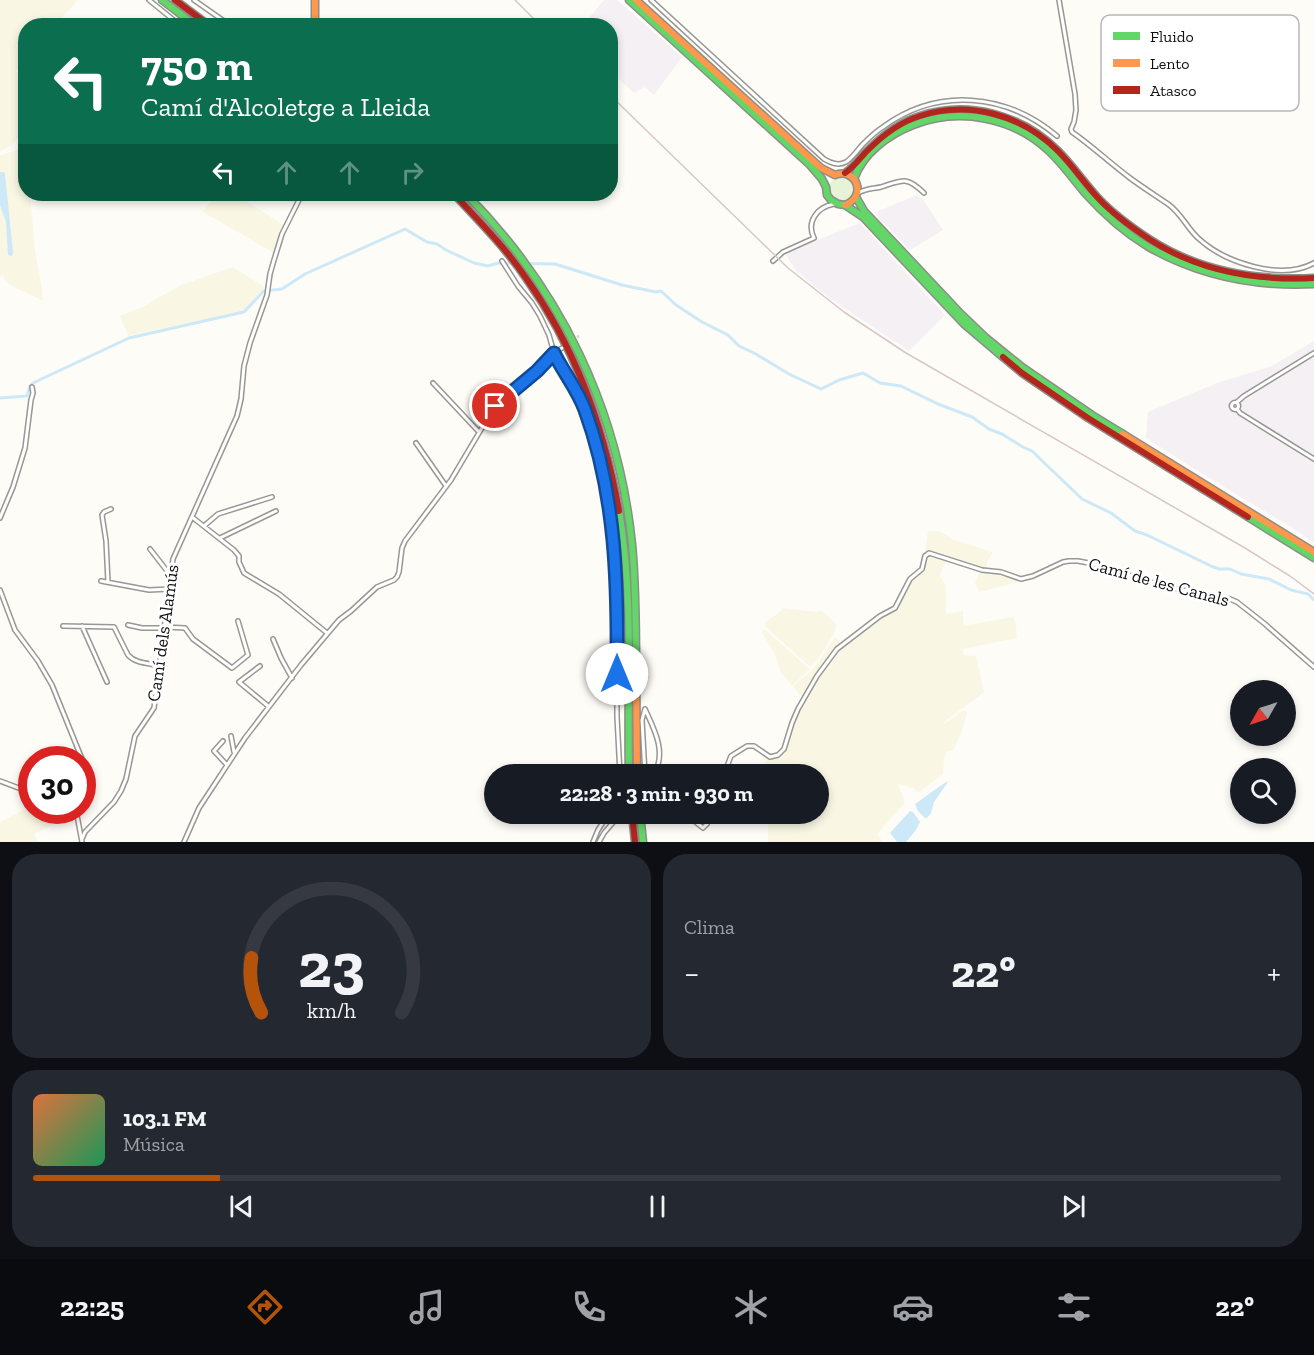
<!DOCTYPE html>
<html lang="es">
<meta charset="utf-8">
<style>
body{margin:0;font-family:"Zilla Slab",serif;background:#242831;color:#f1f3f6;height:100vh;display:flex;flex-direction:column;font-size:22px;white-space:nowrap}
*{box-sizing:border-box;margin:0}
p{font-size:20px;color:#9ea1a6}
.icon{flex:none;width:33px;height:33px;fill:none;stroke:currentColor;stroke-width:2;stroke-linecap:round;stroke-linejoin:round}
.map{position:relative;height:842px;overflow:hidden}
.side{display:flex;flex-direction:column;gap:12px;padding:12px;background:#0d0f14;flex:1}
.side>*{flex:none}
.guide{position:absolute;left:18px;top:18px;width:600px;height:183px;border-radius:24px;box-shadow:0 3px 9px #0003;background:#0b6e4f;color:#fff;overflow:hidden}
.needle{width:39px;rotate:231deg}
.tools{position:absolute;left:1230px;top:680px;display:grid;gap:12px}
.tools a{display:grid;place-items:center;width:66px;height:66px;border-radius:50%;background:#171b24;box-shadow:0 3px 9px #0003;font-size:30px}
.speed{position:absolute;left:18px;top:746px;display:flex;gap:12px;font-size:30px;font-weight:700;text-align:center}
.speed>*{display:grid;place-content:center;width:78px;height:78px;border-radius:50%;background:#171b24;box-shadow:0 3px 9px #0003;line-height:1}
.speed .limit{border:9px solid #d22;background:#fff;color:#111}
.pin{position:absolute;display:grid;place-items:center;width:51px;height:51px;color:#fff;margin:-26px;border:3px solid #fff;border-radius:50%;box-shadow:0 2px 6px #0007}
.me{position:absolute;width:66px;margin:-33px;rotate:0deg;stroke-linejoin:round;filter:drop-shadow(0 0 4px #0008)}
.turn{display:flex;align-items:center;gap:21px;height:126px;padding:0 24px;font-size:27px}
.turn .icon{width:78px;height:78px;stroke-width:2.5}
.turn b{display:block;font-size:42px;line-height:51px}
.lanes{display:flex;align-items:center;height:57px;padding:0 24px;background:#0003;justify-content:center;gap:30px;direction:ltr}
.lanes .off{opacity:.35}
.big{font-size:45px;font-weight:700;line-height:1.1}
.side .tile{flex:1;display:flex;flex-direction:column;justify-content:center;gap:9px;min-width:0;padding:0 21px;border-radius:24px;background:#242831}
.side .dial{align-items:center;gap:0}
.dial svg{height:156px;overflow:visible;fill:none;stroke:#363941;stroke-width:7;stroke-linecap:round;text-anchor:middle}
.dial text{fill:#f1f3f6;stroke:none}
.song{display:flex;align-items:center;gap:18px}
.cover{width:72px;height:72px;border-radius:9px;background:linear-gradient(135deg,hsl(20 70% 55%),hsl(150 70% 35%))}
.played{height:6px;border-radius:3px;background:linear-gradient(90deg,#b45309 15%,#363941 15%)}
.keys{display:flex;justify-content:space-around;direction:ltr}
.heat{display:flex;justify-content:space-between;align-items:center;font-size:33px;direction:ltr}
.side .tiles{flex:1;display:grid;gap:12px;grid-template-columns:1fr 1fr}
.tile:last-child{grid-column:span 2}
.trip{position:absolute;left:484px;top:764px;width:345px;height:60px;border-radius:30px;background:#171b24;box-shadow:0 3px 9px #0003;font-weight:700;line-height:60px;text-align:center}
.tab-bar{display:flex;height:96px;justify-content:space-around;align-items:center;background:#090b0e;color:#9ea1a6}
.tab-bar .icon{width:42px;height:42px}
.tab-bar .current{color:#b45309}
.tab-bar b{font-size:27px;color:#f1f3f6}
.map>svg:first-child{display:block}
.industrial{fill:#f5f0f3}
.farmland{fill:#f9f7e4}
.green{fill:#e7f3d7}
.water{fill:#cde8f7}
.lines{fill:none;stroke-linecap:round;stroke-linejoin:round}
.canal{stroke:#cde8f7;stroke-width:3}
.street-tunnel{stroke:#dad9d4;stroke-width:3;stroke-dasharray:3 1.5;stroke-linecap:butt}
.street-casing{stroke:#979795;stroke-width:6}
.fast-casing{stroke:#8e8d8b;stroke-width:9}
.slow-casing{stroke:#8e8d8b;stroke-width:9}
.jam-casing{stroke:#8e8d8b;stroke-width:9}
.street{stroke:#fffffe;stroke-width:3}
.fast{stroke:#63d668;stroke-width:6}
.slow{stroke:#ff974d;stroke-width:6}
.jam{stroke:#b3261e;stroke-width:6}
.rail{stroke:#d9c6c7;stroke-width:1.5}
.route-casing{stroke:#114b97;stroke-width:15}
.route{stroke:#1a73e8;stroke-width:10}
.labels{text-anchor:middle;stroke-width:6;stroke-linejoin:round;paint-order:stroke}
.street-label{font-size:18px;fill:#111;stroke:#fff}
.key{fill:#fff;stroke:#b8b8b8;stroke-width:1.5}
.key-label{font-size:16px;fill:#111}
</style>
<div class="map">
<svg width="1314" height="842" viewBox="0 0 1314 842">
<rect width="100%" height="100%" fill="#fdfcf7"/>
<path class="industrial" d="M604,0H617L682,57L654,95L645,87L634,93L611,72L610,26L583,25Z
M917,195L924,201L943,230L910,250L877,216L876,212Z
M860,223L945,315L909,351L828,297L796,271L785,253Z
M1314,341V543L1291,527L1206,476L1146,438L1148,412L1217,383L1272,366Z"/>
<path class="farmland" d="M0,0H78L56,25L26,26L25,60L16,71L25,84V128L12,145L0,152Z
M18,150L25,152L26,194H30L35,250L42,288L43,301L10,285L4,279L2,274L0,277V155Z
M216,194H235L284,225L274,253L203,212Z
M233,267L265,287L244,310L240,312L128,336L120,316L142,307L181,285Z
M928,531H939L954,540L993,552L988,560L986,569L1005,572L1010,574L1018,582L979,592L975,582L981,569L950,558L942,568L940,576L946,586V614L963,611V623L967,625L1013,617L1016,625L1017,638L963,649L964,655L976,656L984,692L943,723L944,724L964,710L967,712L962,732L953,750L946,752L944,759L943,774L918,793L913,788L898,784L905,803L877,834L883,842H768V813H819V774H765V763L767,755L775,756L784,749L788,733L803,699L793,686L814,668L835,637L841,643L882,613L893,609L909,579L919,571L923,566Z
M783,608L816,612L822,611L835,623L836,627L834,633L818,659L812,666L808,665L765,626V622L779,613Z
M763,630H765L810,669L792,686L780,671L775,654L762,633Z
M31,806L32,810H74L76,814L34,834L38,842H0V822Z"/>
<path class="green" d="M829 189a13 13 0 1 1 26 0a13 13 0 1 1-26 0Z"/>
<path class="water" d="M0,172H4L5,174L13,252L12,256L8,255L6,222L0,205Z
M946,782H948L934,802L931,813L927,818H925L918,811L915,804Z
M910,811L913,812L920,822L916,830L906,842H897L890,833Z"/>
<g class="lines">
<path class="canal" d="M0,398L27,396L30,386L33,383L129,338L244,312L259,296L264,291L282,289L305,274L405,229L427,242L437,244L446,250L474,263L488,266L498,263L555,264L622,285L656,292L661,291L676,305L702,322L728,335L739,346L754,353L789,374L821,389L839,380L863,373L880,383L901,386L938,404L972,417L989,429L1002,434L1023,447L1032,451L1082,499L1111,513L1135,531L1147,535L1211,566L1219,569H1230L1241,574L1269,579L1291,590L1308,594L1314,600"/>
<path class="street-tunnel" d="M566,345L579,336"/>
<g class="street-casing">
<path id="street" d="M149,0L181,26
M194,0L231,26
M651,0L824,159C831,163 838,166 846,162C852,158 857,151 862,145C868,139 875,132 883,127C938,87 1006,93 1057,136
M1059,0L1075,94L1076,110L1074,122L1071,129L1072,132C1092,146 1110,163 1130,178C1142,187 1155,195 1168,204C1181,213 1187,228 1198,238C1225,263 1281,281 1314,263
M858,193C867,188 873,189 881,187C903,180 907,176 924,193
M502,261L518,286L532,303L540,316L549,335L554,353L560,366L582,402L587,417L603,474L610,510L617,584V717L620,774
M773,261L783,252L814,238C806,222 817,207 834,204
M433,383L479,432
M1237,402L1244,396L1314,353
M1231.5 406a3.5 3.5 0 1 1 7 0a3.5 3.5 0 1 1-7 0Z
M1237,409L1240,413L1314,459
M416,443L446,486
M192,517L234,550L239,556V562L244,573L279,594L327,633
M0,518L13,487L25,448L31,400L33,393L32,387
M204,526L218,514L272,497
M220,538L276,511
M150,549L171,576
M101,581L149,590L170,589
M108,582L106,541L102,515L104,512L111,509
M0,590L15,630L38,661L52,685L82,759
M128,625L142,628H165
M63,626L114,627L128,655C136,664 149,663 160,666
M82,626L107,682
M165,627L185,628L193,639L232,668L248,655L238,621
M273,639L281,658L292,678
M260,666L239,682L268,706
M645,709C654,729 667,752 654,774
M231,736L234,752
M223,741L214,751L227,765
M82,759C87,774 94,792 82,804
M645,774L642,720L645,709
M724,774L731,756L747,746H754L770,757L778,755L784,749L792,723L798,709L817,676L837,649L880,616L895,608L910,579L922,569L925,556L929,553L982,570L1001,572L1021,579L1033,576L1063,562L1069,561H1078L1094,564L1160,585L1196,593L1230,599L1237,602L1265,624L1314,667
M0,781L32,793
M76,810L82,842
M684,813L703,828L707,824L712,813
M82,839L85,832L114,802L121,791L126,779L135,736L154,708L173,559L237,416L241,399L244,366L250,343L267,295L270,274L274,260L282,234L302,194
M184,842L199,808L245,738L301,665L339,620L351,611L377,587L394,580L397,577L399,572L402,548L405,541L451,480L495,406L537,371L551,355L562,348
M593,842L598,830L609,813
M599,842L604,833L621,813"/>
</g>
<g class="fast-casing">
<path id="fast" d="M162,0L196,26
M629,0L810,165L822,179L826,187L827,195L831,200L838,204L845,205L863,217L964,324L1003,357
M854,179C863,153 888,135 913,125C959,107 1013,117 1049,151C1063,164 1073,179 1085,193C1103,213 1124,232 1147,246C1199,276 1255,287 1314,284
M466,194C561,290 618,409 632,544C636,586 636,628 636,671
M856,197L864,211L961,314L985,337L1022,367L1092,415L1123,434
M619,511C634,597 627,687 629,774
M1248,517L1314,558
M640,813L643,842"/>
</g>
<g class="slow-casing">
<path id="slow" d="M315,0V26
M636,0L821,168L835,175C856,167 868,196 845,205
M1123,434L1314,552
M636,671L637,774"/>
</g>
<g class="jam-casing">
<path id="jam" d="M175,0L210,26
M845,173C854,167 860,158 867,151C882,136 900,122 920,116C969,100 1022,115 1058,151C1073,166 1085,184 1099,199C1114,215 1131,227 1149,239C1198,271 1256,281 1314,278
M454,194C479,221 505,247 526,278C575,347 604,427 619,511
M1003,357L1022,373L1088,418L1248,517
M632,813L635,842"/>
</g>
<use href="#street" class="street"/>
<use href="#fast" class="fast"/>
<use href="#slow" class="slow"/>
<use href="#jam" class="jam"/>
<path class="rail" d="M515,0L541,26
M610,95L788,268L844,312L906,353L1245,548L1290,576L1314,594"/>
</g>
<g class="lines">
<g class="route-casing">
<path id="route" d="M495,406L537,371L554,353C563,372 578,390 585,410C616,494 618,585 617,674"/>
</g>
<use href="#route" class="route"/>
</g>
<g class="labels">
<g class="street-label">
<text transform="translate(1159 582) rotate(15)" y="6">Camí de les Canals</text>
<text transform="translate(163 633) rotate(-82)" y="6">Camí dels Alamús</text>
</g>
</g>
<rect x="1101" y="15" width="198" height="96" rx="9" class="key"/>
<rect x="1113" y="32" width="27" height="8" fill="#63d668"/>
<rect x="1113" y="59" width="27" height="8" fill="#ff974d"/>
<rect x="1113" y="86" width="27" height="8" fill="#b3261e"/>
<g class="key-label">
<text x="1150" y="42">Fluido</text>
<text x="1150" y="69">Lento</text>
<text x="1150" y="96">Atasco</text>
</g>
</svg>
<div class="tools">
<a><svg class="needle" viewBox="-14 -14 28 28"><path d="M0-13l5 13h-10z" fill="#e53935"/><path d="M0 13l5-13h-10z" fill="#9ea1a6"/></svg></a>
<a><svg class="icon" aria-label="search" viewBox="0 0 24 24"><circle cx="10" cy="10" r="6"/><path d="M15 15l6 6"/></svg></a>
</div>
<div class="speed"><div class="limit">30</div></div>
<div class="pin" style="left:495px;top:406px;background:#d93025"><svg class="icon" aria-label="arrive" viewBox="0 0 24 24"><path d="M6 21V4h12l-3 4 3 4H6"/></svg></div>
<svg class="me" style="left:617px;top:674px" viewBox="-20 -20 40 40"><circle r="19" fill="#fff"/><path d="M0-13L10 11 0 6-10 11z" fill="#1a73e8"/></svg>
<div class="trip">22:28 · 3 min · 930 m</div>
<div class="guide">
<div class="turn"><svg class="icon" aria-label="left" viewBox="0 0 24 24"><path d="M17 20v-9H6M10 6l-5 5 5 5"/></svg><div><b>750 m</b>Camí d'Alcoletge a Lleida</div></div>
<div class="lanes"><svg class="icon" aria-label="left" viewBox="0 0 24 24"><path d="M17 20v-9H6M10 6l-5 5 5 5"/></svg><svg class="icon off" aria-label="ahead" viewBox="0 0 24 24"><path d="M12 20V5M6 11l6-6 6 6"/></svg><svg class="icon off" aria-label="ahead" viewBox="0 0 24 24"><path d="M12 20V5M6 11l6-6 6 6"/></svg><svg class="icon off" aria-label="right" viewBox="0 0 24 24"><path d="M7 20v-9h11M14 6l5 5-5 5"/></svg></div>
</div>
</div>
<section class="side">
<div class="tiles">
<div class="tile dial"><svg viewBox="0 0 100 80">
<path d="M14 69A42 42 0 1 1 86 69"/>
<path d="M14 69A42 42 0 0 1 9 41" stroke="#b45309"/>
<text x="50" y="56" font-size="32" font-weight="700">23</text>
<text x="50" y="72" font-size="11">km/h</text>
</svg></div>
<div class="tile"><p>Clima</p>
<div class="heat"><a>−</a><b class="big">22°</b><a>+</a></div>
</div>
<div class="tile">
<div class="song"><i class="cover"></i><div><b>103.1 FM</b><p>Música</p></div></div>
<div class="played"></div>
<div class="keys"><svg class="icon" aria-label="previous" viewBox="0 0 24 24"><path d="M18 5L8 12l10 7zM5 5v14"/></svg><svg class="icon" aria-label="pause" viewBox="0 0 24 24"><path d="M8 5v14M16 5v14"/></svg><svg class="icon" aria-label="next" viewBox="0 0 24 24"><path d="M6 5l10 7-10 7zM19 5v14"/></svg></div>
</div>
</div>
</section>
<nav class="tab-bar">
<b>22:25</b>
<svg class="icon current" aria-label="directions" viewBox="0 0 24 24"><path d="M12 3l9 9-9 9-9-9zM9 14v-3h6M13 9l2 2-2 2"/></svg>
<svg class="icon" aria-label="music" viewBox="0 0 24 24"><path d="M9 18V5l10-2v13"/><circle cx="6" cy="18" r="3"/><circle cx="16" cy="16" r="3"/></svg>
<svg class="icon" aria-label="phone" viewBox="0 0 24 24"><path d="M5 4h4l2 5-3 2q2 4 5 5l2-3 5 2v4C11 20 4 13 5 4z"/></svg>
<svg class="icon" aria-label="climate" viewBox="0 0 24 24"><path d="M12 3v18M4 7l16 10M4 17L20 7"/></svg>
<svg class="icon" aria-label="car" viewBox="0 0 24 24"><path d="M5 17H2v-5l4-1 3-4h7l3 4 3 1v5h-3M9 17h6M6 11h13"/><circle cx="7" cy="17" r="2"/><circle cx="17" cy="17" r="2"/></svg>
<svg class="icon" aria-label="filters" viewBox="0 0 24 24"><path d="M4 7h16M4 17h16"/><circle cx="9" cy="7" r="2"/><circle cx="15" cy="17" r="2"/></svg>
<b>22°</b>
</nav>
